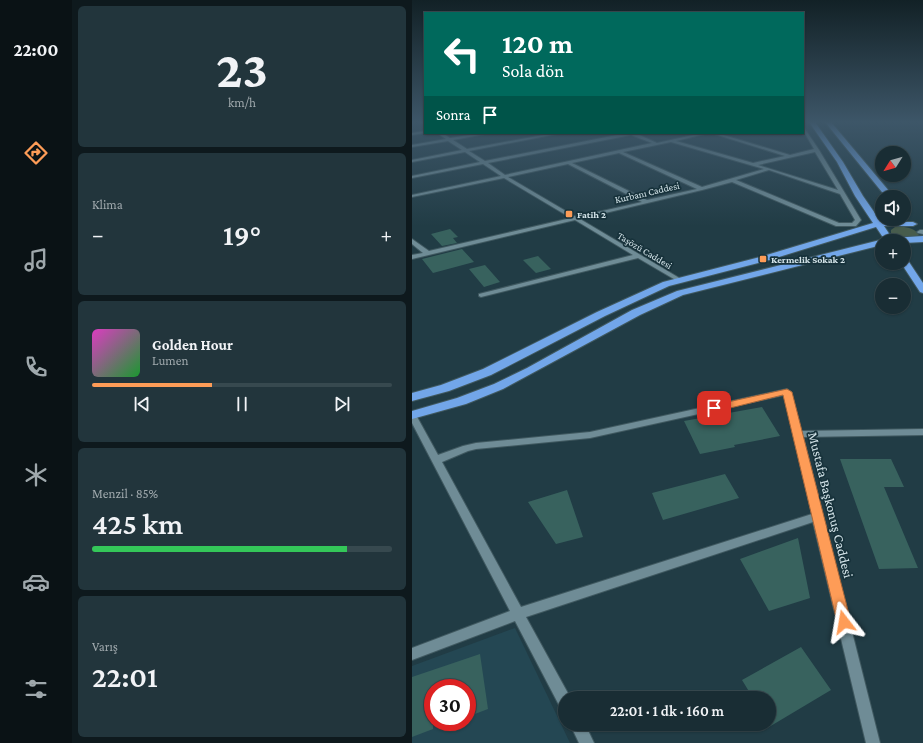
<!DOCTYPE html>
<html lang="tr">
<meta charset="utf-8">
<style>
body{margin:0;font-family:"Crimson Pro",serif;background:#22353c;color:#f1f3f6;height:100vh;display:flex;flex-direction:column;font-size:15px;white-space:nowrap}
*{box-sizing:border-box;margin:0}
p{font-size:13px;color:#9fa8ac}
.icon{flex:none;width:22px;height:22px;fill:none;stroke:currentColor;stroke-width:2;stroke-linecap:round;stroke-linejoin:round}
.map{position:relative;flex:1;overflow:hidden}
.side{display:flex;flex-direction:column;gap:6px;padding:6px;background:#0e191d;width:340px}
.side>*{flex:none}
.guide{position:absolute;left:12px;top:12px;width:380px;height:122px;border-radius:0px;box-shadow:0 1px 3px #0004,0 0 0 1px #37494f;background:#00695c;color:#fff;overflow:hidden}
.needle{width:26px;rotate:233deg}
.tools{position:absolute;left:463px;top:146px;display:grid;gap:8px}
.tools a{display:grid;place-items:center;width:36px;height:36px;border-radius:50%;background:#192d34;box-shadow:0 1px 3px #0004,0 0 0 1px #37494f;font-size:20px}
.speed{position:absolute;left:12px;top:679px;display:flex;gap:8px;font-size:20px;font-weight:700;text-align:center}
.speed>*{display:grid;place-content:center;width:52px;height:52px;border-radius:50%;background:#192d34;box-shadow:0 1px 3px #0004,0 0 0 1px #37494f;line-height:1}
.speed .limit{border:6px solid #d22;background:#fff;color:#111}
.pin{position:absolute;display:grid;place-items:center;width:34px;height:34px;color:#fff;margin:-17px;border-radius:8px;box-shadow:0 2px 6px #0006}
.me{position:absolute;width:44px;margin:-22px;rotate:346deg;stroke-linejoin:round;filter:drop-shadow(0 0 3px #0008)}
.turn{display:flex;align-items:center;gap:14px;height:84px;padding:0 12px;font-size:18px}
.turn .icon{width:52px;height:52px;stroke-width:2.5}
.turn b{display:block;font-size:28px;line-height:34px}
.then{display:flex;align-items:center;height:38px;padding:0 12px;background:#0003;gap:8px;font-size:15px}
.big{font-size:30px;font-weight:600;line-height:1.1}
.side .widget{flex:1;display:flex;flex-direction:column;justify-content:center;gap:6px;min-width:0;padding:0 14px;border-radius:6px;background:#22353c}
.side .dial{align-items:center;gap:0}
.dial b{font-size:52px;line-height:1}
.song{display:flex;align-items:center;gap:12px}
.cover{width:48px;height:48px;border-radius:6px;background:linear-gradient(135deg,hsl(310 70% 55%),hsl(130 70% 35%))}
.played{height:4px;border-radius:2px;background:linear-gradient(90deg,#fe9c57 40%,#37494f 40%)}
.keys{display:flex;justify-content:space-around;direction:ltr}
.heat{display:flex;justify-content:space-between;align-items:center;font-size:22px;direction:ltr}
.charge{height:6px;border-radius:3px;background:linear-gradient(90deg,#34c759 85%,#37494f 0)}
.trip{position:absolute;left:146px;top:691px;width:218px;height:40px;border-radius:20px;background:#192d34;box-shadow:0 1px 3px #0004,0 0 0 1px #37494f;font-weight:600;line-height:40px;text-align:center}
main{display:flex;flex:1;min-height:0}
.tabs{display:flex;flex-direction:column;width:72px;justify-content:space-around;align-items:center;background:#0a1215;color:#9fa8ac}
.tabs .icon{width:28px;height:28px}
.tabs .active{color:#fe9c57}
.tabs b{font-size:18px;color:#f1f3f6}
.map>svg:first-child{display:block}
.built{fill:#244753;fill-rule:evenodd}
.green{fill:#475c4d}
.building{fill:#38625e}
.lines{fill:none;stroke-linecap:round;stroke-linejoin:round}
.street-casing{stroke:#405960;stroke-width:2}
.highway-casing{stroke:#405960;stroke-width:2}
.street{fill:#6f8c96;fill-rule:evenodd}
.highway{fill:#72a6e9;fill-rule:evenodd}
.route{fill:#fe9c57;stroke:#a56539}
.poi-dot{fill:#fe9c57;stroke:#17323b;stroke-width:1.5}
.labels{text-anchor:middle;stroke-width:3.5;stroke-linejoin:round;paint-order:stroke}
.far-street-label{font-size:10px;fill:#d4e4e9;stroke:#17323b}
.far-poi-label{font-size:10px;font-weight:bold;fill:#d4e4e9;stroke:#17323b;text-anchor:start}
.near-street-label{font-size:14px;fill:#d4e4e9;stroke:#17323b}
</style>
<main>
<nav class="tabs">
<b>22:00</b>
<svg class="icon active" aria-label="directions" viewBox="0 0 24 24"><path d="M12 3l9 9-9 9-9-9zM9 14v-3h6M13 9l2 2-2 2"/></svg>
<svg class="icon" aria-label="music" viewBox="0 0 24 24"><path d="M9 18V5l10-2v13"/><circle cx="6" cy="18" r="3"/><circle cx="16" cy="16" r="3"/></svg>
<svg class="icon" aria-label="phone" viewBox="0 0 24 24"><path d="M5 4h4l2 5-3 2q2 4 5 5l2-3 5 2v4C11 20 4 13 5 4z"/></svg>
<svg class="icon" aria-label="climate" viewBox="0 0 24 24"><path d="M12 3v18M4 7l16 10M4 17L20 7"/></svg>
<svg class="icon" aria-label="car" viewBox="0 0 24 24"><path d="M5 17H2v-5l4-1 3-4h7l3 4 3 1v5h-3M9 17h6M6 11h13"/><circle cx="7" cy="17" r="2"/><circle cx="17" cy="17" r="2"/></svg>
<svg class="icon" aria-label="filters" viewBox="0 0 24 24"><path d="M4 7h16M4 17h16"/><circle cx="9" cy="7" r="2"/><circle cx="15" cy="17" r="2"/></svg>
</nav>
<section class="side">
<div class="widget dial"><b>23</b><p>km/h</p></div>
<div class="widget"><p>Klima</p>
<div class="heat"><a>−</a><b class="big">19°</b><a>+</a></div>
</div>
<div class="widget">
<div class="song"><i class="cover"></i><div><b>Golden Hour</b><p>Lumen</p></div></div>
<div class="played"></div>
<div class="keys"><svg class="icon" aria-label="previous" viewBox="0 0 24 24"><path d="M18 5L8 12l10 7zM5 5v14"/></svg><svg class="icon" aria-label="pause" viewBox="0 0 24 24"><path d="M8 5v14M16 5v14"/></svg><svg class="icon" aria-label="next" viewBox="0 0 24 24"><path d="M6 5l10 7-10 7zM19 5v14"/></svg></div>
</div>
<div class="widget"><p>Menzil · 85%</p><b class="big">425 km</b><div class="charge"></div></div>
<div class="widget"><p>Varış</p><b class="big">22:01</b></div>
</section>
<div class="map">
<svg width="511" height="743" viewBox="0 0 511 743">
<rect width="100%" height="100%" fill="#213c45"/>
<path class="built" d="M103,628L158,743H0V666ZM21,688H55V722H21Z"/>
<path class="green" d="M483,227C491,226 502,227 507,235L504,237H489L479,233V230Z"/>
<path class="building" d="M38,229L46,237L41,238L45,243L30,246L19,234Z
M50,249L62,262L21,273L10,259Z
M126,256L139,269L124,273L111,260Z
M73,265L88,282L72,287L57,269Z
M350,407L368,436L322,445L323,447L288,454L272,421Z
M428,459H479L492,487H472L506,568L467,569Z
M313,474L327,498L251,520L240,493Z
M155,490L171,537L144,544L116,502Z
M386,538L398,598L357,611L328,559Z
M389,647L419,690L357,727V698H341L330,680Z
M68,654L76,709L55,717V688H21V729L0,737V677Z"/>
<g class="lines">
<g class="street-casing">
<path id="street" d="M0,122H3L0,123Z
M8,122H12L13,125Z
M391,126L407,150L449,220L444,226H424L320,182L290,190L168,219L269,279L270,280L267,282L226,258L69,297L67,296V294L221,255L163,220L0,259V255L11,253L0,244V239L17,251L159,218L92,178L0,197V195L89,176L71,164L0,178V176L68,162L53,152L0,162V160L50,150L36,141L0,147V145L34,139L25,133H30L38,138L70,133H79L41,140L55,149L142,133H150L57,151L73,161L215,133H223L245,143L290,133H297L264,141L341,163L373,156L299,133H305L378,155L402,149L391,130ZM219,135L240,143L93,175L76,163ZM259,142L352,169L290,187L211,152ZM403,152L426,190L346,165ZM207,153L285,189L235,200L160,163ZM156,164L230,202L164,217L96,177ZM357,170L428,194L443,220L440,223H427L324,180Z
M13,131V133L0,135V133Z
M508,230H511V234L506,233L505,232Z
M375,389L379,392L389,431L511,429V435L391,437L468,743H454L401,522L114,617L158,697L153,698V709L148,707L103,621L0,660V648L98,611L0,423V412L3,413L4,415L26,455L51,446L64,443L178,432ZM372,395L400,514L109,607L30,462L56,451L64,449L178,438Z
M158,724H173L182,743H167Z"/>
</g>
<g class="highway-casing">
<path id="highway" d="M397,122H403L431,162L451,196L469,222H501L505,224L501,226H472L480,238L511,236V242L492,243V241H470V245L271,295L228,315L91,389L54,404L0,419V411L45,398L82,384L115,368L220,310L265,291L472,239L464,227L354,261L257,286L193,316L79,375L37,391L0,401V393L29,385L71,369L185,312L251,282L348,257L461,223L443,196L425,162Z
M413,122H419L482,197H474Z
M492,258L495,259L511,283V293L508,292L489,263H492Z"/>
</g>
<use href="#street" class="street"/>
<use href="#highway" class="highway"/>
</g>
<linearGradient id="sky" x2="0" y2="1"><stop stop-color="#122126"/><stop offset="0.54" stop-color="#3d5668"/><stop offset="1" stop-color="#3d5668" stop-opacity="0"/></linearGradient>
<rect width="511" height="226" fill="url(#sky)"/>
<path class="route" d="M375,389L380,392L439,622L437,627L432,629L427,627L425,622L371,395L302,412L297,408L302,405Z"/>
<g class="poi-dot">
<rect x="153" y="210" width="8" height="8" rx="2"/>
<rect x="347" y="255" width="8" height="8" rx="2"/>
</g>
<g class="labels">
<g class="far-street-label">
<text transform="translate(235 192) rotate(-13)" y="4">Kurbanı Caddesi</text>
<text transform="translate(233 250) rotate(31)" y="4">Taşözü Caddesi</text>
</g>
<g class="far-poi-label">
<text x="165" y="218">Fatih 2</text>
<text x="359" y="263">Kermelik Sokak 2</text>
</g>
<g class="near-street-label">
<text transform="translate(419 505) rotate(76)" y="5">Mustafa Başkonuş Caddesi</text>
</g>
</g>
</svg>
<div class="tools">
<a><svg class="needle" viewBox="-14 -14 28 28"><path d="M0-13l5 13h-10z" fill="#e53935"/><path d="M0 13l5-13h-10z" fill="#9fa8ac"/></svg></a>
<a><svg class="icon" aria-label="sound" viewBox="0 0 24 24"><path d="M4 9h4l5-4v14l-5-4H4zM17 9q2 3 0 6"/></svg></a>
<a>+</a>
<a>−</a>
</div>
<div class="speed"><div class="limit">30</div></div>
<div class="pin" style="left:302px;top:408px;background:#d93025"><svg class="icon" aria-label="arrive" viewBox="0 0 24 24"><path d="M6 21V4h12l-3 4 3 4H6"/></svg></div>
<svg class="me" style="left:432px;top:622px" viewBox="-20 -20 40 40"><path d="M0-17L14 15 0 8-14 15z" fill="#fe9c57" stroke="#fff" stroke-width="4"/></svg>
<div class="trip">22:01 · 1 dk · 160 m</div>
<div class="guide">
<div class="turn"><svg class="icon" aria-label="left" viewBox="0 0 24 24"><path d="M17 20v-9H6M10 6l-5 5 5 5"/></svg><div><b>120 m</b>Sola dön</div></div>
<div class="then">Sonra<svg class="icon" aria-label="arrive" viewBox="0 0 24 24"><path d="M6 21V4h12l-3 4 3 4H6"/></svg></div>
</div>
</div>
</main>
